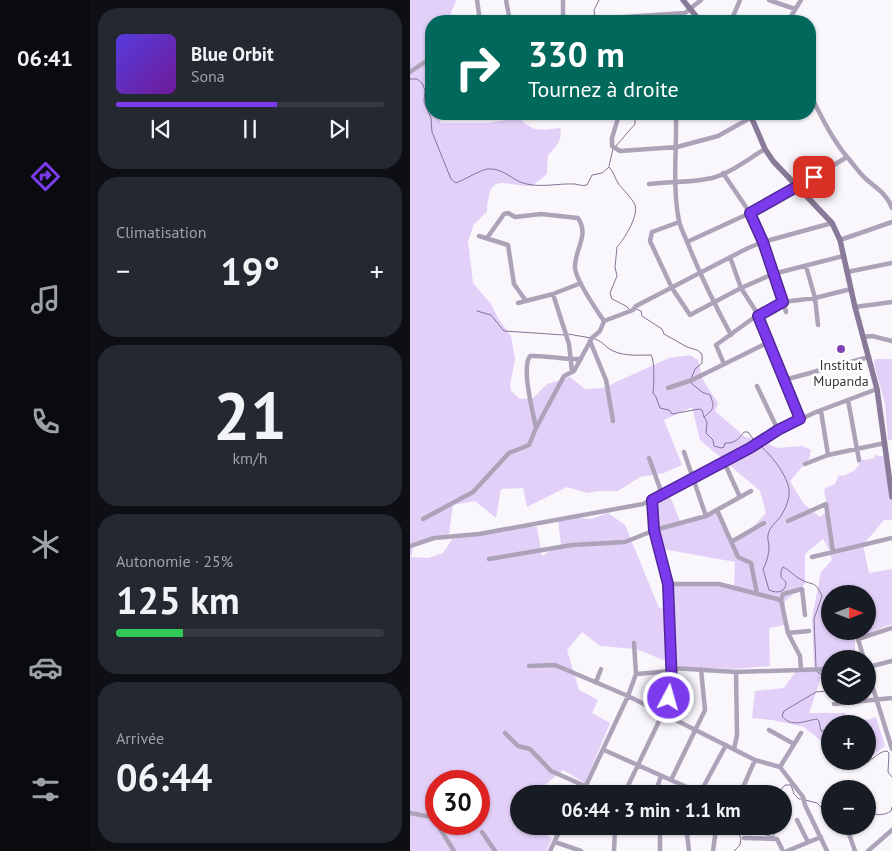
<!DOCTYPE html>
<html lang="fr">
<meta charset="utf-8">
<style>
body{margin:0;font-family:"PT Sans",sans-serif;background:#242831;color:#f1f3f6;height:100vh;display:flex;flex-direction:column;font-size:19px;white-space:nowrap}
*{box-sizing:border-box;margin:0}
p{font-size:16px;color:#9ea1a6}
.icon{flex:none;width:28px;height:28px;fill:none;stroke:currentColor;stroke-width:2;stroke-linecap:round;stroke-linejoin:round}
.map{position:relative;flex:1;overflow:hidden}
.sheet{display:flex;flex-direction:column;gap:8px;padding:8px;background:#0d0f14;width:320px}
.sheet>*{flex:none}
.top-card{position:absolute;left:15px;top:15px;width:391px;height:105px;border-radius:20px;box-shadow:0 1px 4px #0004;background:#00695c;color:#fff;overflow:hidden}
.needle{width:32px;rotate:90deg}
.tools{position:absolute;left:411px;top:585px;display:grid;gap:10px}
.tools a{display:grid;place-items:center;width:55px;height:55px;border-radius:50%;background:#171b24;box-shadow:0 1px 4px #0004;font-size:25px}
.speed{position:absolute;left:15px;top:770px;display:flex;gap:10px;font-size:25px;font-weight:700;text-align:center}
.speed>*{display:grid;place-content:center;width:65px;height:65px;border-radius:50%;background:#171b24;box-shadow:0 1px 4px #0004;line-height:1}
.speed .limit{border:8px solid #d22;background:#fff;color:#111}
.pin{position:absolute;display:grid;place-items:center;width:42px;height:42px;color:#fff;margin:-21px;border-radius:10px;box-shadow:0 2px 8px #0006}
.me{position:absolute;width:55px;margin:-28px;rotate:6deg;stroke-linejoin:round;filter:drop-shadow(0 0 4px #0008)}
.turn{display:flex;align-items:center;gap:18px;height:105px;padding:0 20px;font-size:22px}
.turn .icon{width:65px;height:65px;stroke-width:2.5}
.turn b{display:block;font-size:35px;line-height:42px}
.big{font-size:38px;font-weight:600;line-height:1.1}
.sheet .tile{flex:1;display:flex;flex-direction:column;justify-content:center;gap:8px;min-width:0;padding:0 18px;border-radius:20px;background:#242831}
.sheet .dial{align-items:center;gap:0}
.dial b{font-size:65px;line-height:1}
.song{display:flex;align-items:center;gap:15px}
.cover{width:60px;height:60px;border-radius:8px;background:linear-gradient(135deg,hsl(250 70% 55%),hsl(280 70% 35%))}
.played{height:5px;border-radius:2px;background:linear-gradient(90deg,#7c3aed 60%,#363941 60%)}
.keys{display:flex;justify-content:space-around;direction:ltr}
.heat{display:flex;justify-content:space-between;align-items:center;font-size:28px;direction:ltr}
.charge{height:8px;border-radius:4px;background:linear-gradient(90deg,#34c759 25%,#363941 0)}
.trip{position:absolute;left:100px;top:785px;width:282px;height:50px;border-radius:25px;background:#171b24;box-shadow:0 1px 4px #0004;font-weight:600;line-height:50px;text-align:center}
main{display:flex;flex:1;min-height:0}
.tab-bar{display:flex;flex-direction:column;width:90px;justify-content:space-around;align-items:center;background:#090b0e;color:#9ea1a6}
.tab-bar .icon{width:35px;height:35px}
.tab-bar .current{color:#7c3aed}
.tab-bar b{font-size:22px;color:#f1f3f6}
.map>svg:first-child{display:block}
.green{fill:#e3d0f8;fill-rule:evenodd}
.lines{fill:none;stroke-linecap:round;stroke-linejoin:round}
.stream{stroke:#847496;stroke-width:1}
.street{stroke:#ada3b9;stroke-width:4.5}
.secondary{stroke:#897a99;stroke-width:5.5}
.route-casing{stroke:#51269a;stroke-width:12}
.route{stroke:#7c3aed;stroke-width:9}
.poi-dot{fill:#8141b6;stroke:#fff;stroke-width:2}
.labels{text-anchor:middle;stroke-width:5;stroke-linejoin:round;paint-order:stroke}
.poi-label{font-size:14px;fill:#383739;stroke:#fff}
</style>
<main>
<nav class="tab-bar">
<b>06:41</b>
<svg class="icon current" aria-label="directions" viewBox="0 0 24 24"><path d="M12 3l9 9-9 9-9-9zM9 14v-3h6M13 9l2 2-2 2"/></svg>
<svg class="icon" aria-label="music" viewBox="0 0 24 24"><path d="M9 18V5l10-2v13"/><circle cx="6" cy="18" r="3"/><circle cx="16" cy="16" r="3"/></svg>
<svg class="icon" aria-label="phone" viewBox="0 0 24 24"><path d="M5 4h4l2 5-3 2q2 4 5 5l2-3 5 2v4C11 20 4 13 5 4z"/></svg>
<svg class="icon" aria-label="climate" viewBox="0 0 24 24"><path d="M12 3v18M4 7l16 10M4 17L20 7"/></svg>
<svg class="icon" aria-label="car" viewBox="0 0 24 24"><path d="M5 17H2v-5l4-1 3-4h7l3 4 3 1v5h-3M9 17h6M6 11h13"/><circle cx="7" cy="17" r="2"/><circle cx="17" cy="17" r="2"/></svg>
<svg class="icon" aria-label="filters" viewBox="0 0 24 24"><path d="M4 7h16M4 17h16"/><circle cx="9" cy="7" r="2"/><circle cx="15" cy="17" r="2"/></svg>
</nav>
<section class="sheet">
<div class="tile">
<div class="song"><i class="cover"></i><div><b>Blue Orbit</b><p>Sona</p></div></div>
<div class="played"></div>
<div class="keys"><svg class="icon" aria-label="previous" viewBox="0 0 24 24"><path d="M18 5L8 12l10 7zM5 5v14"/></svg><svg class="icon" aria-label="pause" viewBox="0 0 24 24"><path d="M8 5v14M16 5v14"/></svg><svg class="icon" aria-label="next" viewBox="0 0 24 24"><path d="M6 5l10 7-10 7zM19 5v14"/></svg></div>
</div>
<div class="tile"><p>Climatisation</p>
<div class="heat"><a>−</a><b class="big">19°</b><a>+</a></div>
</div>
<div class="tile dial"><b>21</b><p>km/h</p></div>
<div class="tile"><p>Autonomie · 25%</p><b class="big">125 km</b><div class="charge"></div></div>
<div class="tile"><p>Arrivée</p><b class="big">06:44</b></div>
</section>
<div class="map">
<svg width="482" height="851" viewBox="0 0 482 851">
<rect width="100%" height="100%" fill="#f9f6fc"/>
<path class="green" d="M0,0H46L38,21H21V58L15,84L21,96V114H28L31,123H78L110,118C122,133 133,130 150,128C153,140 146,147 138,155L137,174L122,186C93,186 79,170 77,212L64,224L58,241L63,283L81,304L88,318L101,336L105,359L100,385L101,391L110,399L123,398L137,384L160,377L175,389L193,388L259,358L280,355L288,360L293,380L308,403L305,411L335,437L351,440L367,448L392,446L401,450L399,459L380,481L393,503L410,517L419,510L414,493L415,488L425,484L429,475L433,476L444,471L449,465L447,459L456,460L464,458L465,455L475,457L482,480V520H474L453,545L459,573L482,569V624L445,638V658L444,659H420V665L415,666L399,713H435L440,724H420V748L394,727L362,720L342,718L345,691L374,688L388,668L404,667L402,618L411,572L422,560L418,548L413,539L395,554V584L375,601V625L359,628L360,666L324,669L271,667L226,649L190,646L172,632L157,650L169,690L188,700L182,713L200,723L175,783L153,770L124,794H109V826H131L132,830L142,839L136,851H0ZM282,407L290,440L350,491L356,513L343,527L323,542L310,513L270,521L259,494L244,501V519L253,549L325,562L324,586L261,584L262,606L249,608L215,525L198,513L181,519L161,517L148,520L151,544L132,556L127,527L115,525L85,529L71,535L43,538L33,553L18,558L1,557L5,542L23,536L39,534L43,505L65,501L86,518L91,489L113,488L117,507L157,487L177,493L189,491H208L230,477L254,473L272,465L254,420ZM420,594H458V631H420ZM26,781H69V824H26Z
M465,359H481L482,362V440H478L475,404L464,364Z
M466,717L475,746L458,759V724H443Z"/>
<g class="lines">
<path class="stream" d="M185,18L184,10L189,0
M0,79H7L12,83L15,90L14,102L21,118L22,132L41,179L46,183C54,180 72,169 78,169C91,168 100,177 110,182C128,189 147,183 165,184C169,185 172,186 177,185L182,175L192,173L199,167C203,171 205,178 208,183C213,190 222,198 225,205C229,215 214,240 207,247L205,267L207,276L200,293L202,299L216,306L220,310
M206,146L225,124V114
M199,166L203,149
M226,309L231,311L232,316L252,329L254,334L277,347L287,350L292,354V363L285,369L281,379
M67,311L81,315L94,331L154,335
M158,334L181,338
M185,339C191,341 193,344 198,348C211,357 226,355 241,355C245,361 244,385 243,393L246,397L250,408L259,410L262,414L289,409L292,410L294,417
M281,383L292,392L300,395C305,407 304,409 294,417L297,422L296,433L303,440L304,446L311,448L314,447L315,443C324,444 329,439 334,432H338L346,443
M349,445C360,453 378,476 379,490C380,499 375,509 371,516C367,522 359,527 358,535C357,539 359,543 359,547C359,554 357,562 353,569L359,590C368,594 376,592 376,582L371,577V571L373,567C380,570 384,576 390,579C404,587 404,579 412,596L404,619L406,667
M406,671L415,677L418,690L416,691L406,692L374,711L372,716C381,728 394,721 407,719L409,721L411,731L420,730
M446,761L448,765C460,765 467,751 477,751L479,753L478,772L482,777
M367,794L375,785H381L384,794L389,799H391
M395,800L407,803L412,808L420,810
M458,813C466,815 474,816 481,811L482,807
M343,826L350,833L363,837L366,831L363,826
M324,851L330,845L331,838L327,831L331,826"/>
<path class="street" d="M67,0L70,21
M96,0L100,21
M153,0V21
M359,0L385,9
M177,21L185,19L275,13L291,0
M321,21L330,0
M378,21L391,0
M0,72L21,58
M400,94C411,116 422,139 438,158C444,165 449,173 456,179C466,188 477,194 482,208
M266,114C267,149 262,185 269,221C271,230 277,240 280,249C292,279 306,307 321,335
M208,118L202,138V146L210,151L267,147L308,136L342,117
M313,173L340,213L353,242L376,312
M239,184C260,181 282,183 302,178C321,173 338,159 355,149
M269,222L242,232L240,241L262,288L280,315L331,288L363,274L433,256
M69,236L98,245L104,284L116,301
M77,238L94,214L98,213L105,217L131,214L168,218C180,236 164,250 165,268C166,281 186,309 194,321
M430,240L482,222
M277,242L340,213L388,187L437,157
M320,257L331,288L349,316L390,419
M396,266L405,298L408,325
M437,272L482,263
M143,294L159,344L162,372
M108,303L143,294L171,283
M445,307L482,302
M453,337L462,336L482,341
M180,341L196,380L203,421
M314,364L306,345L342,319L373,302L405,298L441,289
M374,380L459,357
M347,386L368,430
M258,388L282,380L359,342
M438,400L449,460
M411,411L418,455
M126,428C123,412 111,368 120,356C137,355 154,360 171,359
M274,452L296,516
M239,458L252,494
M314,462L330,497
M395,464L418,455L475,443
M307,510L328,557L341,563L347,594
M13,519L63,492L99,453L119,445L126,428L154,376L164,371L182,338L190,331L194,321L223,310L226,306L338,248L353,242L422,223
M378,521L416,504L423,552
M321,542L354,523
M0,546L24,538L69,534L233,504L340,448L368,430L406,412L467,389
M402,557L482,538
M79,559L162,545L215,542L245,530L296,516L341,491
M257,584H309L371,600L378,633L390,656L391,670
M371,600L373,594L392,589L395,615
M378,633L399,631
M454,659L448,639L482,628
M119,666L145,665L218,696L345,760L370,767L393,797L395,805L417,851
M458,667L482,661
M262,668L326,672L420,669
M458,672L482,749
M226,674L262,671
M186,682L191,669
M424,704L482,698
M359,730L384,744
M95,733L108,746L120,749L141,771L193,794
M324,749L327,735L326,672
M194,750L290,793L316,745
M370,767L391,733
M261,780L295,710L291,669
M172,794L218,696L226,674L224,643
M214,794L253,713L262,686L257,584L245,530L242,500
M245,794L251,776
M330,794L345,760
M0,813L21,817L26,823
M387,820L398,842
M27,824L44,851
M183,826L197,830L303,827L306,829L303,851
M276,826L279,851
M306,829L314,826
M438,831L445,851
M72,832L85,851
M334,838L367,839L373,851
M145,842L171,851
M140,851L152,826
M204,851L205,827
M250,851V828
M377,851L411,837
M458,851L482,830"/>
<path class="secondary" d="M273,0L290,21
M340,114L355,149L363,161L422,223L430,240L445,307L467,389L482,497"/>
</g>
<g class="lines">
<g class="route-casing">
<path id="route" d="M259,698L262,686L258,584L244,530L242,500L340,448L368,430L390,419L348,316L373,302L353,242L340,213L404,177"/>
</g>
<use href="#route" class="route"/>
</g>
<circle class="poi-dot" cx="431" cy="349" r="5"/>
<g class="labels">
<g class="poi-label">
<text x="431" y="370">Institut<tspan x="431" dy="16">Mupanda</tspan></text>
</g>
</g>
</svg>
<div class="tools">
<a><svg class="needle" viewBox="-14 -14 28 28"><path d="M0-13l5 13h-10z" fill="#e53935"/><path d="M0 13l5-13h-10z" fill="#9ea1a6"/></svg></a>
<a><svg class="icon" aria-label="layers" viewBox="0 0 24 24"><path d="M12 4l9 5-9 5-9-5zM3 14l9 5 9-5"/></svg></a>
<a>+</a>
<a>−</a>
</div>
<div class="speed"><div class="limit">30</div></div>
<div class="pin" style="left:404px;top:177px;background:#d93025"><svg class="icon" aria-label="arrive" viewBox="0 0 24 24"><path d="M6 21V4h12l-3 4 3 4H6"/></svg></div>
<svg class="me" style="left:259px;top:698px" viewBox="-20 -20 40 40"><circle r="17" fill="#7c3aed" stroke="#fff" stroke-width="3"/><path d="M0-11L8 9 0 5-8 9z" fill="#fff"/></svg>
<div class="trip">06:44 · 3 min · 1.1 km</div>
<div class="top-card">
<div class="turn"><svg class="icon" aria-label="right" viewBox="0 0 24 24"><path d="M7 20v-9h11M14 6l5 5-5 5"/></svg><div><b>330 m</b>Tournez à droite</div></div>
</div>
</div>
</main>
